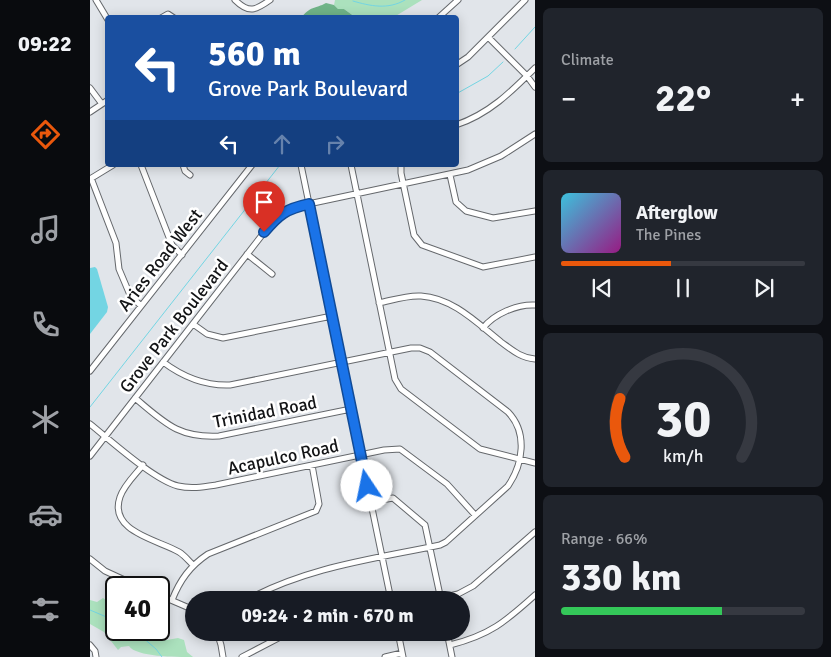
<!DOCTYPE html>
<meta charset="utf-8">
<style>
body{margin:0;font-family:Signika,sans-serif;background:#20242c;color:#f1f3f6;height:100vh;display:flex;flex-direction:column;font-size:19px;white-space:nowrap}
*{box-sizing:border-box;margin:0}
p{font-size:16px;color:#9ea1a6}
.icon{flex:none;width:28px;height:28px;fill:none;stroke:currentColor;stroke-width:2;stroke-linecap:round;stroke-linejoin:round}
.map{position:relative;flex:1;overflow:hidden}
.details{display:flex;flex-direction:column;gap:8px;padding:8px;background:#0d0f14;width:296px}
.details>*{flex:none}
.banner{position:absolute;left:15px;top:15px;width:354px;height:152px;border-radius:5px;box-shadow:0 2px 12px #0003;background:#1a4fa0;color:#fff;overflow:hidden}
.speed{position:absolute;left:15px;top:576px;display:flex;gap:10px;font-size:25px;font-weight:700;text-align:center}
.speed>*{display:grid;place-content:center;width:65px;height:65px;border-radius:50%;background:#171b24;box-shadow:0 2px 12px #0003;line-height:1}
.speed .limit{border:2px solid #111;border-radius:8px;background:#fff;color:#111}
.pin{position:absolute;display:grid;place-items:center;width:42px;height:42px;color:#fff;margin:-51px -21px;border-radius:50% 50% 50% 0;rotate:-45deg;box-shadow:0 0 5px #0007}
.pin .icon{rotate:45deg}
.me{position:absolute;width:55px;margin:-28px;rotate:349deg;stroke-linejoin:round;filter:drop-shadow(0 0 4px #0008)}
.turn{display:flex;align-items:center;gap:18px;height:105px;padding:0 20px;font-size:22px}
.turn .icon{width:65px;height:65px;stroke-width:2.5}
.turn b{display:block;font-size:35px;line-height:42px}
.lanes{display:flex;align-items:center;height:48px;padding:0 20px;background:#0003;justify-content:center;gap:25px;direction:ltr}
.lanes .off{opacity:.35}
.big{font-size:38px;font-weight:700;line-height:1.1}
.details .card{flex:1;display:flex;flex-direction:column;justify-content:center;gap:8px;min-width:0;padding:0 18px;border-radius:8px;background:#20242c}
.details .dial{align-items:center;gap:0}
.dial svg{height:130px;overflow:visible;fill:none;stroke:#363941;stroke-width:7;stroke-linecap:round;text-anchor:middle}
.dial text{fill:#f1f3f6;stroke:none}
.song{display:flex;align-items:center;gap:15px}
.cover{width:60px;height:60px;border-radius:8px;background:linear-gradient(135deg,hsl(190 70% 55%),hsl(310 70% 35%))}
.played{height:5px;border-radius:2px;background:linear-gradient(90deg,#ea580c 45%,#363941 45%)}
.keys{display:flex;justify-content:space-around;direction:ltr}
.heat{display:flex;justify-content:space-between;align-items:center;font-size:28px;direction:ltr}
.charge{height:8px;border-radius:4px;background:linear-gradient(90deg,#34c759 66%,#363941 0)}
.trip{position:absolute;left:95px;top:591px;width:285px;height:50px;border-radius:25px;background:#171b24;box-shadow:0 2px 12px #0003;font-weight:700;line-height:50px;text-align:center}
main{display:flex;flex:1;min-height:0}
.menu{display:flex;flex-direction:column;width:90px;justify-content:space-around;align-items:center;background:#090b0e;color:#9ea1a6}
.menu .icon{width:35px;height:35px}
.menu .active{color:#ea580c}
.menu b{font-size:22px;color:#f1f3f6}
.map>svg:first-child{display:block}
.green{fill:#abe1bd}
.forest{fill:#70b488}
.water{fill:#73d5e3}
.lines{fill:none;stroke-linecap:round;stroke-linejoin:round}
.stream{stroke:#73d5e3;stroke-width:1}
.minor-casing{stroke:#65686c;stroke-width:7}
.minor{stroke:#fff;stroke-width:5}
.route-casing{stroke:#114b97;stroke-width:12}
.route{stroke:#1a73e8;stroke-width:9}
.labels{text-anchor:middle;stroke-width:5;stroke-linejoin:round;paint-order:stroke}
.street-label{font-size:18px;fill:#131416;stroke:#fff}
</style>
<main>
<nav class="menu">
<b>09:22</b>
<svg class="icon active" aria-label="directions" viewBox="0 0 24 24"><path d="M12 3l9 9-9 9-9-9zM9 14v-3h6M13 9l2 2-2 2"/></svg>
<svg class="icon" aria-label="music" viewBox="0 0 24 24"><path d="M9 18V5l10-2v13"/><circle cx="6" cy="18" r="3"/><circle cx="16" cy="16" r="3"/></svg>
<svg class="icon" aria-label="phone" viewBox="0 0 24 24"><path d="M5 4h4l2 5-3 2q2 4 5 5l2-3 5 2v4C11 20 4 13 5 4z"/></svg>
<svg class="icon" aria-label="climate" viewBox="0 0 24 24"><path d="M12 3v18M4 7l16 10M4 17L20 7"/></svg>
<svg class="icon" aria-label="car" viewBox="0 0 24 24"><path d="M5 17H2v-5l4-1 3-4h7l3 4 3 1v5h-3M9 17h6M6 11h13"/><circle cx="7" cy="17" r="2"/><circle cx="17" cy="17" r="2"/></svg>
<svg class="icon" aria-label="filters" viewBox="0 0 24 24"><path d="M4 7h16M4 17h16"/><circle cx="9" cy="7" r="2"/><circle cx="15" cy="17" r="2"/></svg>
</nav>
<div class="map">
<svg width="445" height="657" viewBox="0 0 445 657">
<rect width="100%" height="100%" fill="#e1e5ea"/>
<path class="green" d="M245,0H332L304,17H265L254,9H248L244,5Z
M13,598L16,600L17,606L21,608L26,606V630H63L66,636L77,640L88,638L94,640L97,652L103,657C86,657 46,657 39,646L31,647L28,650L14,632L0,624V600L7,602Z"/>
<path class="forest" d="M236,3L244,5L248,9H254L265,17L211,18C220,6 225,9 236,3Z"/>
<path class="water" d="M5,267L7,269L18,307L17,312L0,334V268Z"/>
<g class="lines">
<path class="stream" d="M263,1C280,6 298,10 315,0
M425,49L445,27
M366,94L398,76L413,62
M0,407L190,165
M0,610L26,621
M44,630L66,649L72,657"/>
<g class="minor-casing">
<path id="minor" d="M6,0L18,20
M145,0C159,14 166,10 180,0
M71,18L78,14L84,18
M348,18L368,0
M398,37L437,76L445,87
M366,65L378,57L435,0
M0,88L12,104
M0,112L18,100
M366,125C399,114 421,92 445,68
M51,165L82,245L92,255
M93,165L95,171L100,175
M211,165L301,600
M261,165L305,379L311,389L390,449L445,463
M311,165V173L324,235L332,245L393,267L445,257
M360,175L366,202L376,211L403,218L445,211
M1,178L26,243L29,269L40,295L51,306
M0,179L23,165
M157,254L182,274
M289,303C303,300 317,295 331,296C363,298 387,323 411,342C422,350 431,358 445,359
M103,324L117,334L133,338L242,316
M393,328C404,314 427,304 445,305
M73,362C93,377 114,386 140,385L321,348H330L340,352L418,412C438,433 433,464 418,486L356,542L350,545C284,559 217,567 157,600
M0,371L162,165
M45,398C75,423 88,438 129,436L261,409
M0,424C20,440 64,480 88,486C101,489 113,487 126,485L294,450L310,449L357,484L385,515
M0,456L183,221L193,212L209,206L378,170L411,156L445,134
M53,465C45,475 34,485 30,497C18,532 69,540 89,552C94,555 99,561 103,565
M280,502L303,498L335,525L351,600
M0,559L15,571L52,588
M69,595L104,610
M350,598L368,594L383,586L445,532
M82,600C90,580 100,566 118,554L226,511L229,504L222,465
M127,632L131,645L133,657
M308,632L313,657
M357,632L362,657
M0,645L5,651L6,657
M360,645C400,635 415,622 445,595
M152,657L200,632
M295,657L312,653"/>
</g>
<use href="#minor" class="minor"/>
</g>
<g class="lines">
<g class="route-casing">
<path id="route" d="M174,232C189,214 196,209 219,204L277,486"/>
</g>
<use href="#route" class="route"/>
</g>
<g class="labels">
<g class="street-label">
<text transform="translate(70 260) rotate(-52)" y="6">Aries Road West</text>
<text transform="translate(84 326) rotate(-52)" y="6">Grove Park Boulevard</text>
<text transform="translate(175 412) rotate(-11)" y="6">Trinidad Road</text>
<text transform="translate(193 457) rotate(-12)" y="6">Acapulco Road</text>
</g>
</g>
</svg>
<div class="speed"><div class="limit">40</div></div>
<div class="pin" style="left:174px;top:232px;background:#d93025"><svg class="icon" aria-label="arrive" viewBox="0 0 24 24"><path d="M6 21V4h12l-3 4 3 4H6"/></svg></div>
<svg class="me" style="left:277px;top:486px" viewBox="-20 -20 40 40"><circle r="19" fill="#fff"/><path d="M0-13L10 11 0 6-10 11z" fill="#1a73e8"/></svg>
<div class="trip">09:24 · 2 min · 670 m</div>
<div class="banner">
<div class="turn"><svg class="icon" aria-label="left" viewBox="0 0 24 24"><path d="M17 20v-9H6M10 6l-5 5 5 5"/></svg><div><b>560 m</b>Grove Park Boulevard</div></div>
<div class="lanes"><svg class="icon" aria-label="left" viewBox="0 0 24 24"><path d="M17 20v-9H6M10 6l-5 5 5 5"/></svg><svg class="icon off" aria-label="ahead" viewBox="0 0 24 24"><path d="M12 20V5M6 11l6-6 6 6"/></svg><svg class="icon off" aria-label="right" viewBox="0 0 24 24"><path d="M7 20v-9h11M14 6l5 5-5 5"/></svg></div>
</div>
</div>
<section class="details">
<div class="card"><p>Climate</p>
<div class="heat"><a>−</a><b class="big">22°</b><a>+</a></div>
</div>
<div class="card">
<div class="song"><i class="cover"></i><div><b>Afterglow</b><p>The Pines</p></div></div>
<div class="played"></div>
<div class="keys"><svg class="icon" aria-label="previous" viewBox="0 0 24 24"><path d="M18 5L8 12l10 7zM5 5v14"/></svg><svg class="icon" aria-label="pause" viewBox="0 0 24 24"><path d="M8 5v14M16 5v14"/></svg><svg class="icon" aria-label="next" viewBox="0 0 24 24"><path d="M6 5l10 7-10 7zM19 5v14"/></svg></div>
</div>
<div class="card dial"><svg viewBox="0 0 100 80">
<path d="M14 69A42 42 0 1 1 86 69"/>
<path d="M14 69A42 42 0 0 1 11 33" stroke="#ea580c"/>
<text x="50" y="56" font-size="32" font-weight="700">30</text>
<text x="50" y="72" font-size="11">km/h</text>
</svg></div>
<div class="card"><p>Range · 66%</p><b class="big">330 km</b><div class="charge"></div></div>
</section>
</main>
